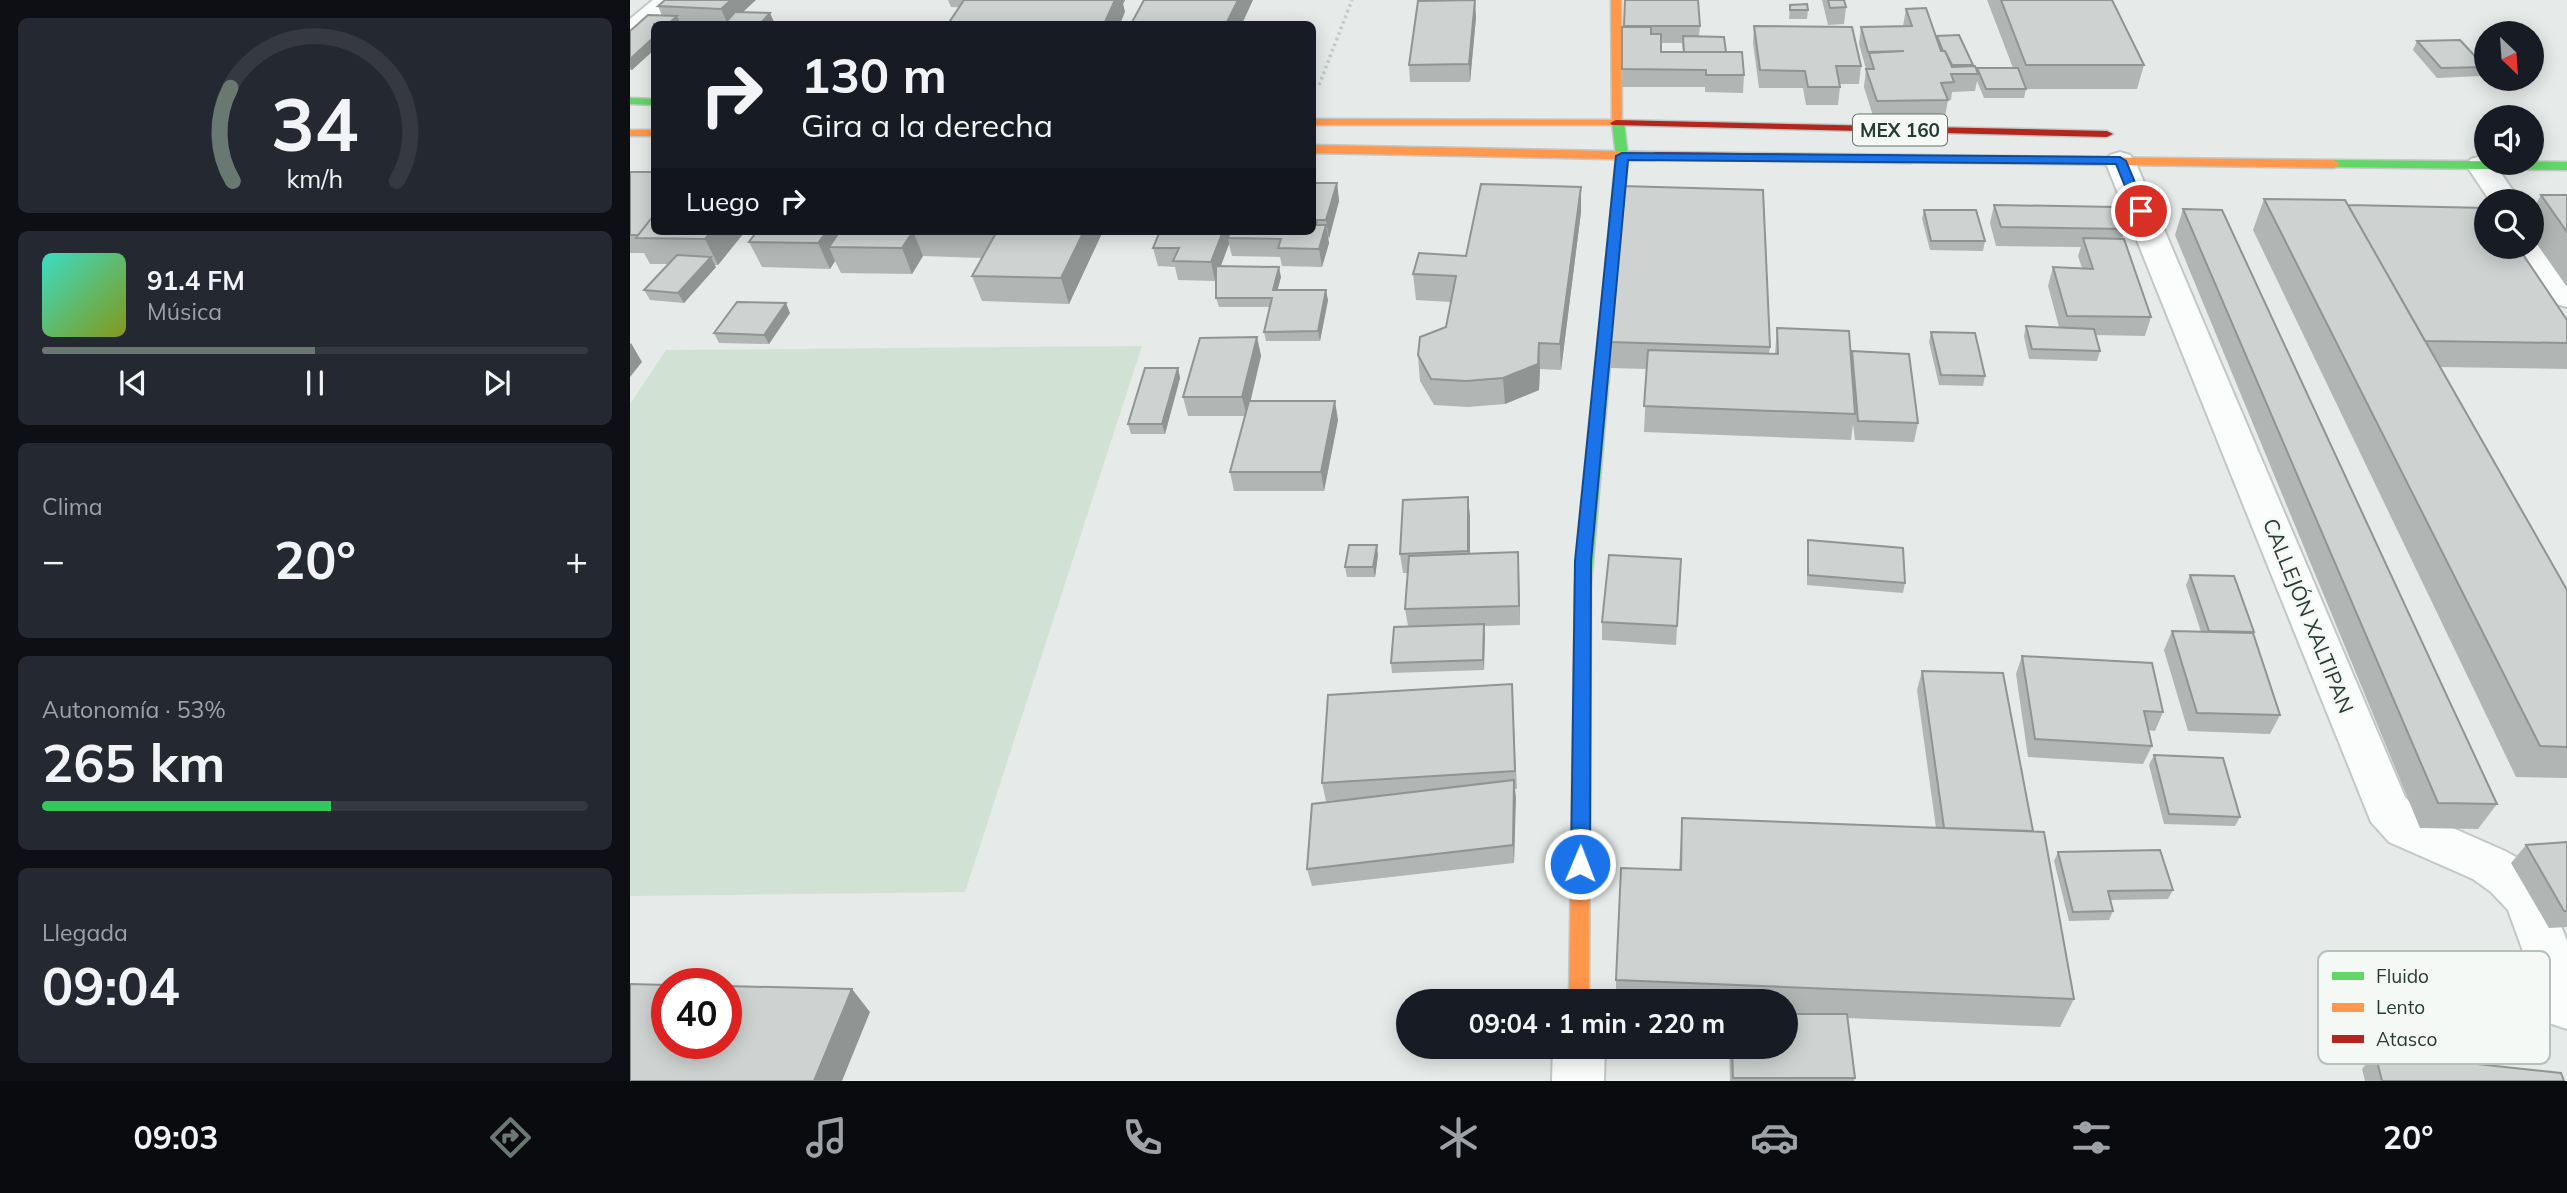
<!DOCTYPE html>
<html lang="es">
<meta charset="utf-8">
<style>
body{margin:0;font-family:Mulish,sans-serif;background:#242831;color:#f1f3f6;height:100vh;display:flex;flex-direction:column;font-size:26px;white-space:nowrap}
*{box-sizing:border-box;margin:0}
p{font-size:23px;color:#9ea1a6}
.icon{flex:none;width:38px;height:38px;fill:none;stroke:currentColor;stroke-width:2;stroke-linecap:round;stroke-linejoin:round}
.map{position:relative;flex:1;overflow:hidden}
.side{display:flex;flex-direction:column;gap:18px;padding:18px;background:#0d0f14;width:630px}
.side>*{flex:none}
.guide{position:absolute;left:21px;top:21px;width:665px;height:214px;border-radius:10px;box-shadow:0 4px 18px #0003;background:#171b24;color:#f1f3f6;overflow:hidden}
.needle{width:46px;rotate:155deg}
.fabs{position:absolute;left:1844px;top:21px;display:grid;gap:14px}
.fabs a{display:grid;place-items:center;width:70px;height:70px;border-radius:50%;background:#171b24;box-shadow:0 4px 18px #0003;font-size:35px}
.speed{position:absolute;left:21px;top:968px;display:flex;gap:14px;font-size:35px;font-weight:700;text-align:center}
.speed>*{display:grid;place-content:center;width:91px;height:91px;border-radius:50%;background:#171b24;box-shadow:0 4px 18px #0003;line-height:1}
.speed .limit{border:10px solid #d22;background:#fff;color:#111}
.pin{position:absolute;display:grid;place-items:center;width:60px;height:60px;color:#fff;margin:-30px;border:4px solid #fff;border-radius:50%;box-shadow:0 2px 7px #0007}
.me{position:absolute;width:77px;margin:-38px;rotate:1deg;stroke-linejoin:round;filter:drop-shadow(0 0 5px #0008)}
.turn{display:flex;align-items:center;gap:24px;height:147px;padding:0 35px;font-size:32px}
.turn .icon{width:91px;height:91px;stroke-width:2.5}
.turn b{display:block;font-size:49px;line-height:60px}
.then{display:flex;align-items:center;height:66px;padding:0 35px;background:#0003;gap:14px;font-size:26px}
.big{font-size:52px;font-weight:700;line-height:1.1}
.side .widget{flex:1;display:flex;flex-direction:column;justify-content:center;gap:10px;min-width:0;padding:0 24px;border-radius:10px;background:#242831}
.side .dial{align-items:center;gap:0}
.dial svg{height:182px;overflow:visible;fill:none;stroke:#363941;stroke-width:7;stroke-linecap:round;text-anchor:middle}
.dial text{fill:#f1f3f6;stroke:none}
.song{display:flex;align-items:center;gap:21px}
.cover{width:84px;height:84px;border-radius:10px;background:linear-gradient(135deg,hsl(170 70% 55%),hsl(70 70% 35%))}
.played{height:7px;border-radius:4px;background:linear-gradient(90deg,#697972 50%,#363941 50%)}
.keys{display:flex;justify-content:space-around;direction:ltr}
.heat{display:flex;justify-content:space-between;align-items:center;font-size:38px;direction:ltr}
.charge{height:10px;border-radius:5px;background:linear-gradient(90deg,#34c759 53%,#363941 0)}
.trip{position:absolute;left:766px;top:989px;width:402px;height:70px;border-radius:35px;background:#171b24;box-shadow:0 4px 18px #0003;font-weight:700;line-height:70px;text-align:center}
.tab-bar{display:flex;height:112px;justify-content:space-around;align-items:center;background:#090b0e;color:#9ea1a6}
.tab-bar .icon{width:49px;height:49px}
.tab-bar .selected{color:#697972}
.tab-bar b{font-size:32px;color:#f1f3f6}
main{display:flex;flex:1;min-height:0}
.map>svg:first-child{display:block}
.green{fill:#d1e2d4}
.lines{fill:none;stroke-linecap:round;stroke-linejoin:round}
.street-casing{stroke:#c3c7c5;stroke-width:4}
.fast-casing{stroke:#c2c8c5;stroke-width:3}
.slow-casing{stroke:#c2c8c5;stroke-width:3}
.jam-casing{stroke:#c2c8c5;stroke-width:3}
.path{stroke:#c2cac6;stroke-width:3.5;stroke-dasharray:2.5 3.5;stroke-linecap:butt}
.street{fill:#fbfcfc;fill-rule:evenodd}
.fast{fill:#63d668;fill-rule:evenodd}
.slow{fill:#ff974d;fill-rule:evenodd}
.jam{fill:#b3261e;fill-rule:evenodd}
.wall{fill:#b1b5b4;fill-rule:evenodd}
.shaded-wall{fill:#909492}
.building{fill:#ced3d1;stroke:#909492;stroke-width:2}
.route{fill:#1a73e8;stroke:#114b97;stroke-width:2}
.labels{text-anchor:middle;stroke-width:5;stroke-linejoin:round;paint-order:stroke}
.shield{fill:#f4f9f6;stroke:#63756e;stroke-width:2}
.shield-label{font-size:19px;font-weight:bold;fill:#253c33}
.street-label{font-size:21px;fill:#253c33;stroke:#f4f9f6}
.key{fill:#f4f9f6;stroke:#b6c0bc;stroke-width:2}
.key-label{font-size:19px;fill:#253c33}
</style>
<main>
<section class="side">
<div class="widget dial"><svg viewBox="0 0 100 80">
<path d="M14 69A42 42 0 1 1 86 69"/>
<path d="M14 69A42 42 0 0 1 13 28" stroke="#697972"/>
<text x="50" y="56" font-size="32" font-weight="700">34</text>
<text x="50" y="72" font-size="11">km/h</text>
</svg></div>
<div class="widget">
<div class="song"><i class="cover"></i><div><b>91.4 FM</b><p>Música</p></div></div>
<div class="played"></div>
<div class="keys"><svg class="icon" aria-label="previous" viewBox="0 0 24 24"><path d="M18 5L8 12l10 7zM5 5v14"/></svg><svg class="icon" aria-label="pause" viewBox="0 0 24 24"><path d="M8 5v14M16 5v14"/></svg><svg class="icon" aria-label="next" viewBox="0 0 24 24"><path d="M6 5l10 7-10 7zM19 5v14"/></svg></div>
</div>
<div class="widget"><p>Clima</p>
<div class="heat"><a>−</a><b class="big">20°</b><a>+</a></div>
</div>
<div class="widget"><p>Autonomía · 53%</p><b class="big">265 km</b><div class="charge"></div></div>
<div class="widget"><p>Llegada</p><b class="big">09:04</b></div>
</section>
<div class="map">
<svg width="1937" height="1081" viewBox="0 0 1937 1081">
<rect width="100%" height="100%" fill="#e6eae8"/>
<path class="green" d="M512,346L335,892L0,896V404L36,350Z"/>
<g class="lines">
<g class="street-casing">
<path id="street" d="M23,0H51L9,37L0,40V19Z
M1490,152L1500,155L1505,161L1775,797L1791,814L1875,851L1895,862L1914,883L1937,941V1029L1919,1023L1878,910L1861,892L1843,879L1759,842L1741,822L1475,161L1480,155Z
M1851,156L1857,158V163H1864L1890,201H1860L1836,165L1841,159Z
M1902,235L1913,237L1937,273V307L1926,304L1888,247H1902Z
M923,1046H975L974,1081H922Z"/>
</g>
<g class="fast-casing">
<path id="fast" d="M0,98L24,99V105L0,104Z
M988,120L994,123L998,156L961,585L959,589H947L945,585L986,156L982,123Z
M1704,160L1937,162V170L1700,167V161Z"/>
</g>
<g class="slow-casing">
<path id="slow" d="M981,0H991L992,125H682V119L982,120Z
M0,130H24V136H0Z
M682,145L1025,152L1031,156L1025,160L682,153Z
M1281,155L1704,160L1710,164L1704,168L1277,162L1275,159Z
M953,579L959,581L961,585L959,1001H939L945,585L947,581Z"/>
</g>
<g class="jam-casing">
<path id="jam" d="M986,120L1477,131L1483,134L1477,137L982,125L980,123Z
M1025,152L1281,155L1287,159L1281,163L1021,159L1019,156Z"/>
</g>
<path class="path" d="M689,85L722,0"/>
<use href="#street" class="street"/>
<use href="#fast" class="fast"/>
<use href="#slow" class="slow"/>
<use href="#jam" class="jam"/>
</g>
<path class="wall" d="M35,0L113,12L144,22L142,24H50L2,70H0V31L32,16L28,6Z
M318,0H495L493,4L495,12L321,7Z
M995,0L1070,26L1069,36L1096,52L1114,75L1113,93L1075,92V87H992V27H994ZM1031,43H1052L1053,52H1031Z
M1192,0H1214L1216,7L1214,24L1198,25Z
M1357,0H1482L1514,65L1507,89H1396L1394,98H1354L1347,81L1345,91L1322,92L1321,100H1318L1315,117L1244,119L1234,87L1236,69L1229,44L1231,27L1273,26L1276,9L1306,38L1343,65V66L1347,69L1383,68Z
M1160,5L1178,10L1177,19H1159Z
M846,17L840,82H780L779,65Z
M1124,26L1231,66L1229,84H1210V87L1208,105H1176L1173,88H1129L1123,43Z
M1787,41L1855,67L1851,76L1807,78L1783,50Z
M0,173L24,231H473L439,304L352,301L342,276L352,258L293,256L282,274L211,273L205,261L200,269L132,267L119,242L125,234H113L88,265H84L86,267L54,303L20,300L14,290L39,264H20L14,253H0Z
M707,183L709,201L698,239L699,243L692,267L652,266L650,257L602,256L599,244L591,266L651,277L647,290L698,300L690,341H636L634,332L640,307H589L586,298L585,281L548,280L545,267L528,266L523,248Z
M951,187V212L931,370L910,369L909,390L875,404L838,407L804,405L790,381L788,355L816,327L821,302L786,300L783,274L836,256Z
M1911,195H1937V287L1902,237V211Z
M1634,199L1718,205L1937,320V369L1810,367L1937,590V778L1886,777L1623,230Z
M1364,205L1495,229L1492,239L1521,317L1515,336L1465,335L1470,351L1467,361L1399,359L1394,336L1396,326L1429,327L1418,286L1423,267L1452,268L1448,256L1451,247L1366,246L1360,223Z
M1553,209L1867,804L1848,829L1790,828L1545,235Z
M1294,210L1355,241L1353,251L1300,250L1292,219Z
M160,313L139,344L89,343L84,333Z
M1147,328L1221,360L1222,351L1288,423L1284,442L1225,440L1223,424L1221,440L1014,432L1017,369L980,368V342L1140,347L1139,354H1145Z
M1301,332L1355,376L1353,386L1309,385L1299,342Z
M627,337L631,356L620,401L708,420L694,491H604L600,472L615,416H558L553,397Z
M548,368L550,378L535,434H501L498,424Z
M840,516V553L888,552L890,625L854,626V670L762,673L761,663L778,626L775,609L778,573H773L770,554Z
M1178,540L1275,583L1273,593L1177,585V550Z
M748,555L745,577H717L715,567Z
M1051,559L1046,645L972,640V622Z
M1560,575L1624,632L1623,634L1650,715L1640,734L1558,731L1534,650L1542,631L1571,632L1556,585Z
M1392,656L1533,712L1525,731L1518,730L1522,746L1513,764L1398,757L1386,674Z
M1292,671L1403,831L1444,999L1430,1027L1217,1018L1225,1078L1224,1081H1100L1099,1046H1157V1001H986V980L1049,870L1052,818L1306,828L1287,690Z
M882,684L887,789H885L884,863L682,886L677,869L709,800L696,801L692,783Z
M1524,755L1610,817L1605,826L1534,824L1519,765Z
M1937,842V927L1919,928L1881,863L1896,845Z
M1428,852L1543,890L1538,899L1480,900L1483,911L1479,920L1439,921L1424,861Z
M1745,1053L1934,1081H1735L1732,1069Z"/>
<path class="shaded-wall" d="M101,0H126L100,24H98L91,9Z
M485,0H495L493,4L495,12L490,24H474Z
M608,0H623L612,24H596Z
M845,0L846,17L840,82L839,64Z
M140,13L144,22L142,24H130Z
M47,16L51,24H38Z
M24,37V50L2,70L0,67V59Z
M707,183L709,201L699,239L696,220Z
M951,187V212L931,370L930,344Z
M696,225L699,243L692,267L689,249Z
M82,231H111L113,234L88,265L75,239Z
M197,231H225L199,247L205,261L200,269L188,243Z
M283,231L293,256L282,274L272,248Z
M454,231H473L439,304L431,278Z
M593,231H604L598,238L599,244L585,281L581,262Z
M81,257L86,267L54,303L48,293Z
M649,267L651,277L645,300L643,290Z
M696,290L698,300L690,341L688,331Z
M156,303L160,313L139,344L134,335Z
M627,337L631,356L617,416L612,397Z
M1,343L12,362L0,377V344Z
M909,343L910,369L909,390L875,404L873,378Z
M548,368L550,378L535,434L532,424Z
M705,401L708,420L694,491L691,472Z
M838,497L840,516V570L838,551Z
M747,545L748,555L745,577L743,567Z
M888,552L889,570L890,625L889,606Z
M854,624L855,634L854,670L853,660Z
M884,780L886,798L884,863L883,845Z
M222,989L240,1012L212,1081H184Z"/>
<path class="building" d="M35,0H101L91,9L28,6Z
M334,0H485L474,24H318Z
M514,0H608L596,24H501Z
M845,0L839,64L779,65L788,1Z
M995,0H1068L1070,26H994Z
M1198,0H1214L1216,7L1200,8Z
M1371,0H1482L1514,65H1396Z
M1177,4L1178,10H1160V5Z
M1296,8L1311,51H1315L1322,67L1345,66L1348,74H1321L1324,82L1311,83L1318,100L1247,101L1236,69H1244L1239,53L1274,51L1238,52L1231,27L1282,26L1276,9Z
M105,12L140,13L130,24H94Z
M18,15L47,16L38,24H24V37L0,59V31Z
M228,22L258,23L256,24H227Z
M1124,26L1222,27L1231,66H1206L1210,87H1178L1175,71L1130,70Z
M992,27H1021V34H1031V52H1112L1114,75H1076V70L992,69Z
M1329,35L1343,65H1322L1315,51H1313L1307,36Z
M1053,36L1094,37L1096,52H1054Z
M1830,40L1855,67L1811,68L1787,41Z
M1347,68H1388L1396,89H1356Z
M1,172H24V215L8,235H0V173Z
M682,183H707L696,220H687L686,225H696L689,249L648,248L651,239L598,238L600,231H682Z
M851,184L951,187L930,344L909,343L908,364L873,378L836,381L801,379L788,355L790,337L816,327L826,276L783,274L789,253L836,256Z
M991,186L1133,190L1140,347L980,342Z
M1911,195H1937V232Z
M1634,199L1715,200L1937,590V747L1910,746Z
M1364,205L1486,207L1495,229L1371,227Z
M1718,205L1857,208V247H1888L1937,320V343L1795,341Z
M1553,209L1592,210L1867,804L1808,803Z
M1294,210H1346L1355,241H1301Z
M24,215V231H82L75,239L6,238Z
M127,231H197L188,243L119,242Z
M210,231H283L272,248L199,247Z
M287,231H454L431,278L342,276L366,233Z
M530,231H593L581,262L543,261L549,248H523Z
M1453,238L1494,239L1521,317L1437,316L1423,267L1463,269Z
M47,255L81,257L48,293L14,290Z
M586,266L649,267L643,290H696L688,331L634,332L642,298H586Z
M107,302L156,303L134,335L84,333Z
M1396,326L1464,329L1470,351L1402,349Z
M1147,328L1219,331L1225,414L1014,406L1018,350L1148,354Z
M1301,332L1345,333L1355,376L1311,375Z
M627,337L612,397H553L570,338Z
M1222,351L1279,354L1288,423L1228,421Z
M515,368H548L532,424H498Z
M619,401H705L691,472H600Z
M838,497V551L770,554L773,500Z
M1178,540L1273,548L1275,583L1178,575Z
M719,545H747L743,567H715Z
M888,552L889,606L775,609L779,556Z
M979,555L1051,559L1047,626L972,622Z
M1560,575L1604,576L1624,632L1579,631Z
M854,624L853,660L761,663L764,627Z
M1542,631L1623,633L1650,715L1567,713Z
M1392,656L1522,663L1533,712L1514,711L1522,746L1405,739Z
M1292,671L1373,673L1403,831L1314,828Z
M882,684L885,771L692,783L698,695Z
M1524,755L1593,758L1610,817L1539,814Z
M884,780L883,845L677,869L682,804Z
M1052,818L1414,832L1444,999L986,980L991,868L1051,870Z
M1937,842V911H1934L1896,845Z
M1530,850L1543,890L1478,891L1483,911L1443,912L1428,852Z
M0,984L37,985V1043H96V986L222,989L184,1081H0Z
M1157,1014H1217L1225,1078H1103L1102,1046H1157Z
M1745,1053L1931,1073L1934,1081H1752Z"/>
<path class="route" d="M992,153L1490,157L1496,161L1517,211L1511,214L1505,211L1486,164L998,160L961,561L960,864L957,870L950,872L944,870L941,864L945,561L986,156Z"/>
<g class="labels">
<rect class="shield" x="1223" y="114.5" width="94" height="31" rx="5"/>
<g class="shield-label">
<text x="1270" y="137">MEX 160</text>
</g>
<g class="street-label">
<text transform="translate(1678 616) rotate(68)" y="7">CALLEJÓN XALTIPAN</text>
</g>
</g>
<rect x="1688" y="951" width="232" height="113" rx="10" class="key"/>
<rect x="1702" y="972" width="32" height="8" fill="#63d668"/>
<rect x="1702" y="1003" width="32" height="9" fill="#ff974d"/>
<rect x="1702" y="1035" width="32" height="8" fill="#b3261e"/>
<g class="key-label">
<text x="1746" y="983">Fluido</text>
<text x="1746" y="1014">Lento</text>
<text x="1746" y="1046">Atasco</text>
</g>
</svg>
<div class="fabs">
<a><svg class="needle" viewBox="-14 -14 28 28"><path d="M0-13l5 13h-10z" fill="#e53935"/><path d="M0 13l5-13h-10z" fill="#9ea1a6"/></svg></a>
<a><svg class="icon" aria-label="sound" viewBox="0 0 24 24"><path d="M4 9h4l5-4v14l-5-4H4zM17 9q2 3 0 6"/></svg></a>
<a><svg class="icon" aria-label="search" viewBox="0 0 24 24"><circle cx="10" cy="10" r="6"/><path d="M15 15l6 6"/></svg></a>
</div>
<div class="speed"><div class="limit">40</div></div>
<div class="pin" style="left:1511px;top:211px;background:#d93025"><svg class="icon" aria-label="arrive" viewBox="0 0 24 24"><path d="M6 21V4h12l-3 4 3 4H6"/></svg></div>
<svg class="me" style="left:950px;top:864px" viewBox="-20 -20 40 40"><circle r="17" fill="#1a73e8" stroke="#fff" stroke-width="3"/><path d="M0-11L8 9 0 5-8 9z" fill="#fff"/></svg>
<div class="trip">09:04 · 1 min · 220 m</div>
<div class="guide">
<div class="turn"><svg class="icon" aria-label="right" viewBox="0 0 24 24"><path d="M7 20v-9h11M14 6l5 5-5 5"/></svg><div><b>130 m</b>Gira a la derecha</div></div>
<div class="then">Luego<svg class="icon" aria-label="right" viewBox="0 0 24 24"><path d="M7 20v-9h11M14 6l5 5-5 5"/></svg></div>
</div>
</div>
</main>
<nav class="tab-bar">
<b>09:03</b>
<svg class="icon selected" aria-label="directions" viewBox="0 0 24 24"><path d="M12 3l9 9-9 9-9-9zM9 14v-3h6M13 9l2 2-2 2"/></svg>
<svg class="icon" aria-label="music" viewBox="0 0 24 24"><path d="M9 18V5l10-2v13"/><circle cx="6" cy="18" r="3"/><circle cx="16" cy="16" r="3"/></svg>
<svg class="icon" aria-label="phone" viewBox="0 0 24 24"><path d="M5 4h4l2 5-3 2q2 4 5 5l2-3 5 2v4C11 20 4 13 5 4z"/></svg>
<svg class="icon" aria-label="climate" viewBox="0 0 24 24"><path d="M12 3v18M4 7l16 10M4 17L20 7"/></svg>
<svg class="icon" aria-label="car" viewBox="0 0 24 24"><path d="M5 17H2v-5l4-1 3-4h7l3 4 3 1v5h-3M9 17h6M6 11h13"/><circle cx="7" cy="17" r="2"/><circle cx="17" cy="17" r="2"/></svg>
<svg class="icon" aria-label="filters" viewBox="0 0 24 24"><path d="M4 7h16M4 17h16"/><circle cx="9" cy="7" r="2"/><circle cx="15" cy="17" r="2"/></svg>
<b>20°</b>
</nav>
